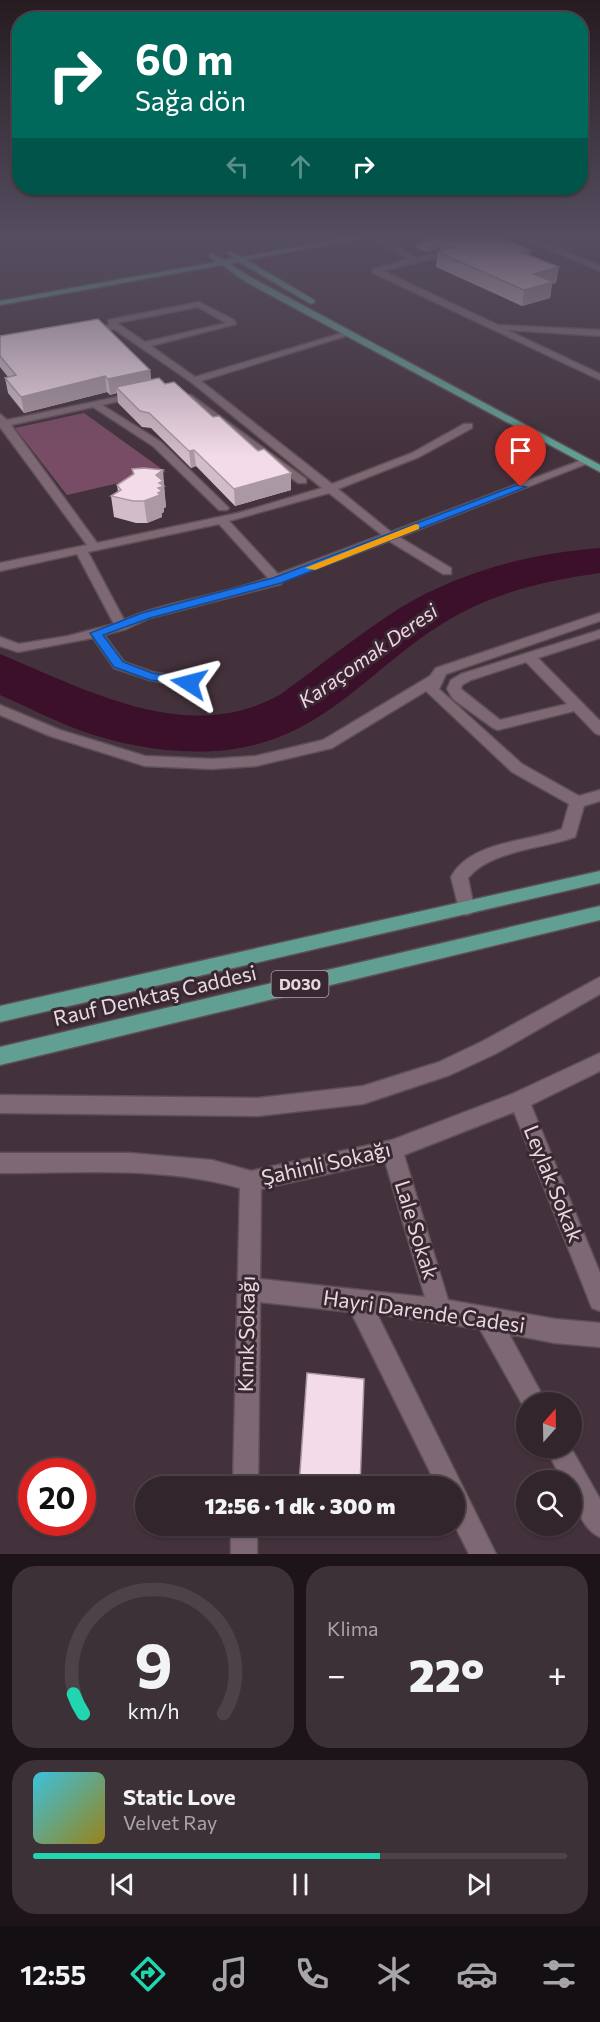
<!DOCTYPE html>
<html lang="tr">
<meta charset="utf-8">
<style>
body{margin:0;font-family:Commissioner,sans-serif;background:#3d3138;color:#f1f3f6;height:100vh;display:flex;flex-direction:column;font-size:22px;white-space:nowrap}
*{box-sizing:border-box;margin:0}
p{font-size:20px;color:#a8a5a9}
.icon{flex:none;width:33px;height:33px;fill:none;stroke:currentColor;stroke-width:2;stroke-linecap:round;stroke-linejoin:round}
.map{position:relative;height:1554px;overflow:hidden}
.details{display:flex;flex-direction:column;gap:12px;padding:12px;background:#1c1418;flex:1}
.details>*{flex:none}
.guide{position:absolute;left:12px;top:12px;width:576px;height:183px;border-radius:24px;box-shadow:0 2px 4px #0004,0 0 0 2px #4d4248;background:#00695c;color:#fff;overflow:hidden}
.needle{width:39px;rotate:20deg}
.buttons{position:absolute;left:516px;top:1392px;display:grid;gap:12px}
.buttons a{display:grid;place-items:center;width:66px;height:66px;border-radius:50%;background:#32252c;box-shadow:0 2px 4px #0004,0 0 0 2px #4d4248;font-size:30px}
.speed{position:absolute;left:18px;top:1458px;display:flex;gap:12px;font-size:30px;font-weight:700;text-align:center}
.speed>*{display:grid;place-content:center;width:78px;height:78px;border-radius:50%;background:#32252c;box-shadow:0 2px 4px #0004,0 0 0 2px #4d4248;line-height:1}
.speed .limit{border:9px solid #d22;background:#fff;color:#111}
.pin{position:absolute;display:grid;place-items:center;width:51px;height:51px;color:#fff;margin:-62px -26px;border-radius:50% 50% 50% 0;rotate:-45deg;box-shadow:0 0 6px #0007}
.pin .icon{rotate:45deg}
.me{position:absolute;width:66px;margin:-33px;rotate:279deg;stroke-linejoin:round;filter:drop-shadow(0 0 4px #0008)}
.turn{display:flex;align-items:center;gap:21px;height:126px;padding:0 24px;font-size:27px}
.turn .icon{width:78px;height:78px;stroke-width:2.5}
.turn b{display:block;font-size:42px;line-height:51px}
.lanes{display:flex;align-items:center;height:57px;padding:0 24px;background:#0003;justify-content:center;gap:30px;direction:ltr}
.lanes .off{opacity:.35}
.big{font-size:45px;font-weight:800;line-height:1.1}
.details .tile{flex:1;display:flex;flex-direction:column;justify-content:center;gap:9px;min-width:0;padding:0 21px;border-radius:24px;background:#3d3138}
.details .dial{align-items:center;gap:0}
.dial svg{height:156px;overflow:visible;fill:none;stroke:#4d4248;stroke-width:7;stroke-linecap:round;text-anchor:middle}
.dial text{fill:#f1f3f6;stroke:none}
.song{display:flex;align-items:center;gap:18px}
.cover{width:72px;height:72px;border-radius:9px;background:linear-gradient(135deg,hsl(190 70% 55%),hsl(50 70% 35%))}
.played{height:6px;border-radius:3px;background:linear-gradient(90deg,#20d5b0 65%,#4d4248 65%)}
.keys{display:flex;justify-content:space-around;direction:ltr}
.heat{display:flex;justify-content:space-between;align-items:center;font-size:33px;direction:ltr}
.details .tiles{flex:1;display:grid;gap:12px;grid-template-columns:1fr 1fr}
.tile:last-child{grid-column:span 2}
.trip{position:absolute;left:135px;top:1476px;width:330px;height:60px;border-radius:30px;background:#32252c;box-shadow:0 2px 4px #0004,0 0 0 2px #4d4248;font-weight:800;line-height:60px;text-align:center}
.tabs{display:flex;height:96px;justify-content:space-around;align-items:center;background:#140f12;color:#a8a5a9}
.tabs .icon{width:42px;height:42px}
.tabs .current{color:#20d5b0}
.tabs b{font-size:27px;color:#f1f3f6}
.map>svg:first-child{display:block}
.green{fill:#794c65}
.water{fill:#3c0f2b}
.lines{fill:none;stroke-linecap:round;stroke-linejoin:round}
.minor-casing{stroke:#5e4f57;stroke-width:3}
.major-casing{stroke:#5e4f57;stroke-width:3}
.minor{fill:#7d6873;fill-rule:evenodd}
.major{fill:#619f92;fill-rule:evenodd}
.wall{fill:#d1bcc7}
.shaded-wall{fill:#aa99a2}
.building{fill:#f3dbe7;stroke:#aa99a2;stroke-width:1.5}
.route{fill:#1a73e8;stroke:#114b97;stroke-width:1.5}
.slow{fill:#f59e0b}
.labels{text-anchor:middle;stroke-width:6;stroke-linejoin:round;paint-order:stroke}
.shield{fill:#392731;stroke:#b2a4ac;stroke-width:1.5}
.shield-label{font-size:16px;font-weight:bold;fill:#e6dae0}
.water-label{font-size:20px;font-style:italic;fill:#f6d4e5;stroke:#392731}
.near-street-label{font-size:21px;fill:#e6dae0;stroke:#392731}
</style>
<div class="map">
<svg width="600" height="1554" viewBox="0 0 600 1554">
<rect width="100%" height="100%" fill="#43313b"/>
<path class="green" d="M84,413L166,472L67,495L15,428Z"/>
<path class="water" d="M600,548V573C541,581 484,595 434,629C388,659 345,706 295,730C229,763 146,754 79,730C52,720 26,706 0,695V654C87,690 189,747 281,694C320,666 359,634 400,608C460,572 530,553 600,548Z"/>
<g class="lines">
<g class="minor-casing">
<path id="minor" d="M373,239H382L416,258L460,248V252L383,271L498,325L600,330V336L507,330L600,374V380L373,273V269L408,259Z
M525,239H535L600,266V271Z
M199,302L234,320L236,324L151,346L195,377L349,331V335L201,381L332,484L412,453L464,424H472V428L419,457L338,489L391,532L582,460L591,462L399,537L451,568V574H443L389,541L283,581L281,584L150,618L126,629L104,635L124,662L152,672L194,680L196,683L194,686L189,687L150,680L114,668L93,638L18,652L0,646V637L19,644L68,636L114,624L77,554L0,571V563L87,545L0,427V414L7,420L141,392V396L102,405L161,442L229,508L227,510H219L153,446L93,407L11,425L97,543L238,513L322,488L191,382L114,329L88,334L84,331L109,325L108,320ZM198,307L226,323L145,342L117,323ZM329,493L382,535L278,574L229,521ZM219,524L268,578C221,596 170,600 124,620L88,552Z
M185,395H191L306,479V483H298L185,399Z
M600,613V621L446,674L439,689L522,764L579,796L600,790V801L584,806L575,837C542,849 491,850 468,878L474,908L472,913L466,915L460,913L451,877C470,841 528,842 562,829L569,804L512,772L426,691L332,748L256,766L212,769L145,766L50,736L0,715V705L60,730L145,756L212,759L256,756L323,740L430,676L436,668Z
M600,630V638L538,658L600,721V735L595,733L574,711L498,730L493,728L453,699L447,689L451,680L461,674ZM526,662L567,704L500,720L461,689L462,685L471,680Z
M600,977V994L497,1053L450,1075L363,1104L258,1116L0,1113V1095L258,1098L363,1086L439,1062L483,1041Z
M600,1053V1071L531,1105L600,1273V1311L592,1308L514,1112L404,1155L448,1300L555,1319L600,1323V1347L555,1343L509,1334L546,1402H526V1411L480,1329L377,1314L496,1554H469L454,1524V1486H437L351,1312L260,1302L258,1486H233L240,1188C164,1166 79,1173 0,1173V1153H129L212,1160L251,1171L392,1140L512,1094ZM385,1161L425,1297L260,1279L261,1189Z
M546,1448H571L600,1499V1537C581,1529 572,1500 572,1480H562Z
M231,1526H257V1554H231Z"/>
</g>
<g class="major-casing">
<path id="major" d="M339,239H356L247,260L314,300L315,302L311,304L239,262L230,264L252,278L600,465V472L246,282L222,265L0,305V301L216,262L209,256L213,254L224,260L234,258L226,253L230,251L242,257Z
M600,871V883L0,1022V1006Z
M600,906V920L0,1065V1047Z"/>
</g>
<use href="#minor" class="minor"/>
<use href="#major" class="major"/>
</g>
<path class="wall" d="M432,239L529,255L559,267L556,283L552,284L550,298L522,306L436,267L438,252L440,251V249L426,252L416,248L417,243Z
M0,336L150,370L151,380L165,384L213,417L258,451L291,473V490L235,506L196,466L191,468L151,428L142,427L118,403L117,393L110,395L107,392L24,413L8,393L5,378L8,377L0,367Z
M132,469L165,491L164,492L166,507L164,508V512L162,513V517L147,523H136L114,517L111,496L118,492L117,485L133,474Z
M297,1526H358L356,1534L297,1527Z"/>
<path class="shaded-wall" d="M441,244L440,249L426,252V248Z
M530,250L528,265L521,252Z
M559,267L556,283L552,284L550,298L522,306L524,290L534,274Z
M150,370L152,385L116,387L117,393L110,395L108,379Z
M105,376L107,392L24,413L21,397Z
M194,450L196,466L191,468L189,451Z
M163,470L166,507L164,508V512L162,513V517L147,523L144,501L156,475Z
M291,473V490L235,506L234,489Z"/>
<path class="building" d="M432,239H455L426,248L417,243Z
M455,239H503L530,250L521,252L559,267L534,274L553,282L524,290L438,252L453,248L441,243Z
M98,319L150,370L108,379L105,376L21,397L5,378L16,375L0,356V336Z
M159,378L165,384L174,382L213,417L219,416L258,451L264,449L291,473L234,489L194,450L189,451L149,413L140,411L116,387Z
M144,468L163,470L156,475L163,481L159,483L164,486L158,488L162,491L158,493L160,495L144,501H133L111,496L121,490L117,485L134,474L132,469Z
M307,1373L364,1379L360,1486H299Z"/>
<linearGradient id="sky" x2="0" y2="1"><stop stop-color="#251b20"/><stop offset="0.52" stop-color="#554e60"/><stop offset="1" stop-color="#554e60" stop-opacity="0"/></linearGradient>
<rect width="600" height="457" fill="url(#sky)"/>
<path class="route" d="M517,485L526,487L281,583L150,618L103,635L123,662L152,673L194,680V686L150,680L114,667L90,633L142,613L273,578Z"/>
<path class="slow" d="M416,524L419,525V529L315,570L305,568Z"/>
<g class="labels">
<rect class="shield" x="271.5" y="971" width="57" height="26" rx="4.5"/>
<g class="shield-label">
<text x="300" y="990">D030</text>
</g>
<g class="water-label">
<text transform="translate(368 656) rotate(-35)" y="7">Karaçomak Deresi</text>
</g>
<g class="near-street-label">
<text transform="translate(155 996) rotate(-13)" y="7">Rauf Denktaş Caddesi</text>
<text transform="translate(326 1164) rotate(-13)" y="7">Şahinli Sokağı</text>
<text transform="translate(553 1184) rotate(68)" y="7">Leylak Sokak</text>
<text transform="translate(416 1230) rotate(73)" y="7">Lale Sokak</text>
<text transform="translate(424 1312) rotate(8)" y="7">Hayri Darende Cadesi</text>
<text transform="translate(247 1334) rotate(-89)" y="7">Kınık Sokağı</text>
</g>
</g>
</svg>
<div class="buttons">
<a><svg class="needle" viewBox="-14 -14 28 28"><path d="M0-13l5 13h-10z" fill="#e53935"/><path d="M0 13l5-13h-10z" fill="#a8a5a9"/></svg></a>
<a><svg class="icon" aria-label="search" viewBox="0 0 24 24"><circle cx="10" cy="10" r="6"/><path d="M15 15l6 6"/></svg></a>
</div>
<div class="speed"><div class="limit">20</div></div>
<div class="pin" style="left:521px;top:487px;background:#d93025"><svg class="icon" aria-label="arrive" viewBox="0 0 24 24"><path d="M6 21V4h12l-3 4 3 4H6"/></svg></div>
<svg class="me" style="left:189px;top:683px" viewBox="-20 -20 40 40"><path d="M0-17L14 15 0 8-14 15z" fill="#1a73e8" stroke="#fff" stroke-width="4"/></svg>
<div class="trip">12:56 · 1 dk · 300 m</div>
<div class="guide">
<div class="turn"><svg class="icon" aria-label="right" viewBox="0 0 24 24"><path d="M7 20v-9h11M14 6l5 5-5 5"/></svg><div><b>60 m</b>Sağa dön</div></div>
<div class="lanes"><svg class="icon off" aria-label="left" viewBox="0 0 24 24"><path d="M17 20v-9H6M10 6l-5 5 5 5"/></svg><svg class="icon off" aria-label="ahead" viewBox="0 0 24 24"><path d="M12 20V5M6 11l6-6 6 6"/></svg><svg class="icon" aria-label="right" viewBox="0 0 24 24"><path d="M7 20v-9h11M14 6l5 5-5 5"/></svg></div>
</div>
</div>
<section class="details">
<div class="tiles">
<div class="tile dial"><svg viewBox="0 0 100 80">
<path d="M14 69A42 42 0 1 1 86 69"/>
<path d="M14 69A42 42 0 0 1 9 59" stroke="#20d5b0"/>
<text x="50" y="56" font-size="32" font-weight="700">9</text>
<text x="50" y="72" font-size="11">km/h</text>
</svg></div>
<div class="tile"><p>Klima</p>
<div class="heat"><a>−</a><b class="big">22°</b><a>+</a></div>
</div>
<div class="tile">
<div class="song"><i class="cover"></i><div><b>Static Love</b><p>Velvet Ray</p></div></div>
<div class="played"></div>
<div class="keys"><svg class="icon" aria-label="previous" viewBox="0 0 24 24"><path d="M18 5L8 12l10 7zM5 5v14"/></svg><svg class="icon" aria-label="pause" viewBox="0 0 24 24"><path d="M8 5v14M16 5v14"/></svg><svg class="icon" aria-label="next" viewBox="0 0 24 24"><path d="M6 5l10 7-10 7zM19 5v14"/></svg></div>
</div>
</div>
</section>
<nav class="tabs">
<b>12:55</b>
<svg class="icon current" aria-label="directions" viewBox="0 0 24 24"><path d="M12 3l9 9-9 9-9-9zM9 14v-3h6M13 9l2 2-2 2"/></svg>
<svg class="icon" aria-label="music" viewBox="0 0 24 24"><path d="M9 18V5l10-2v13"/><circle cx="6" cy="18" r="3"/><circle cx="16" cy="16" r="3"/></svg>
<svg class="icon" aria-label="phone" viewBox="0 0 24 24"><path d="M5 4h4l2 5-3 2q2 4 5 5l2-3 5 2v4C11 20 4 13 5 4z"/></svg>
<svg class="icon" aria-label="climate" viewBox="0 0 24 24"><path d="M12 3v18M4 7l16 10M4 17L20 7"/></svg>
<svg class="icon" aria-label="car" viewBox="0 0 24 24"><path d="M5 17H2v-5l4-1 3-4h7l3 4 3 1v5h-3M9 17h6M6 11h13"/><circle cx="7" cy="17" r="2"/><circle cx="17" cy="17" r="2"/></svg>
<svg class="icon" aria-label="filters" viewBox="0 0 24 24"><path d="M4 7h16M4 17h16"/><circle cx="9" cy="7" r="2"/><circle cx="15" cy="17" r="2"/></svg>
</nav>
